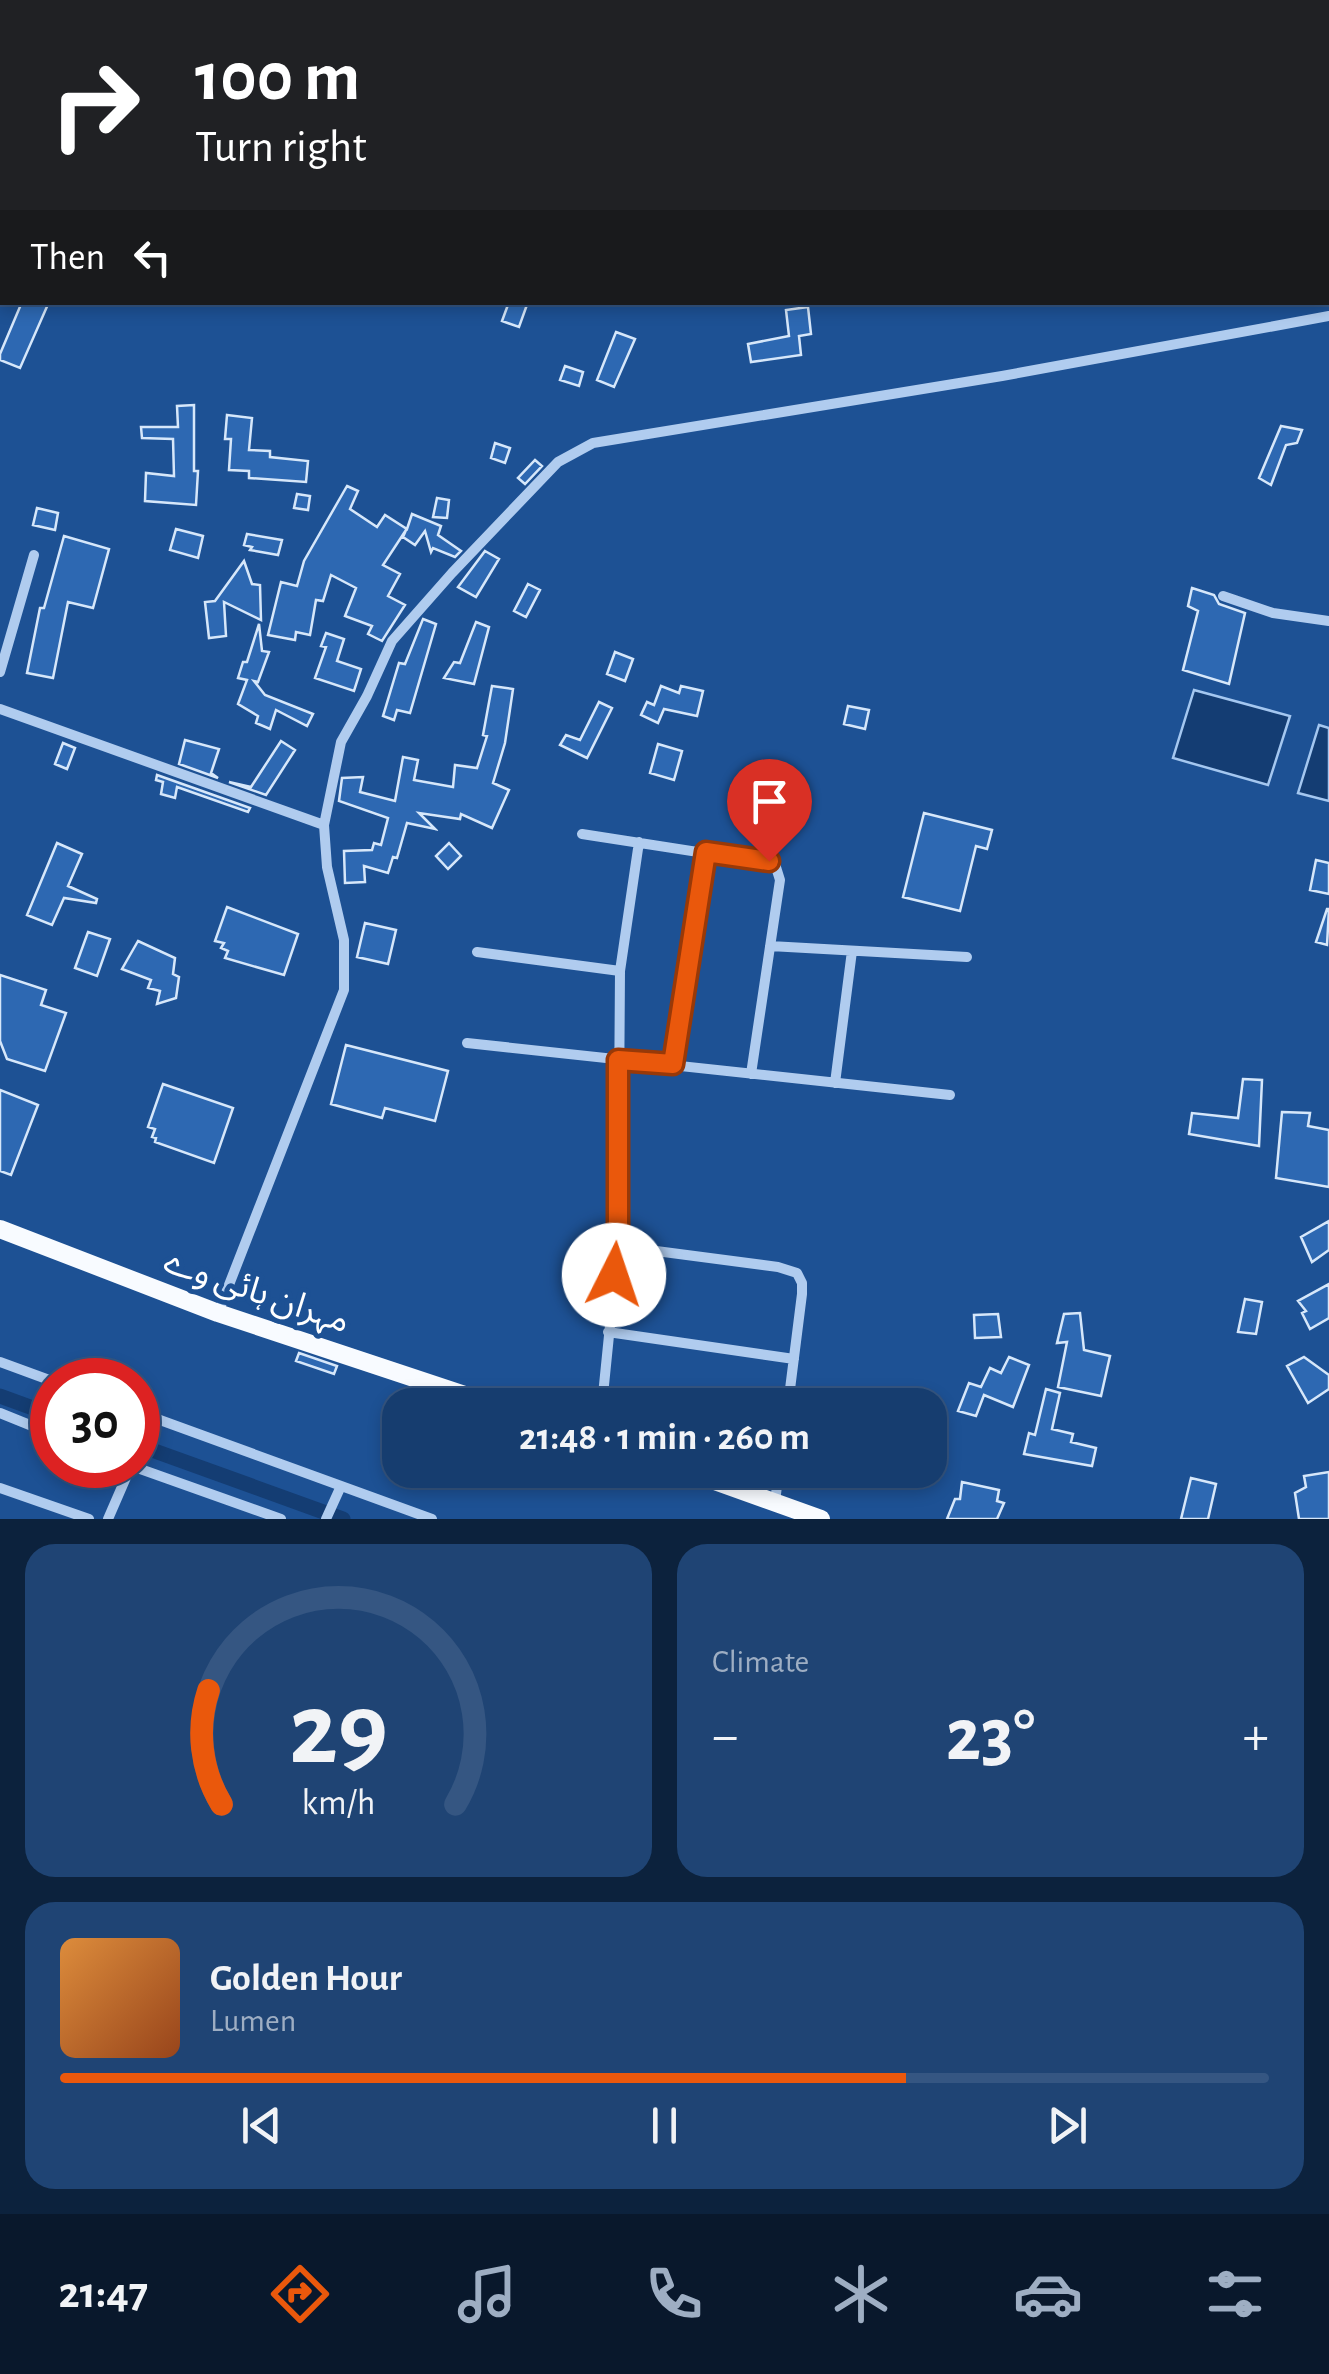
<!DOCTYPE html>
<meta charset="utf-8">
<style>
body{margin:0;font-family:"Alegreya Sans","Noto Sans Arabic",sans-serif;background:#1f4474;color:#f1f3f6;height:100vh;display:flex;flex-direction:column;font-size:38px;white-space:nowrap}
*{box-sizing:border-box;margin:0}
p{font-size:32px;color:#9eaec3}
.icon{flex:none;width:55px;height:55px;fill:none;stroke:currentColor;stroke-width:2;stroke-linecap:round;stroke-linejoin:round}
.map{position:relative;height:1519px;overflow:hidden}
.side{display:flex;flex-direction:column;gap:25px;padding:25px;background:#0c223d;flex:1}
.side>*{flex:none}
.banner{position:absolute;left:0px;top:0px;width:1330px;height:305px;box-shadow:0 5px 15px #0003,0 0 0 2px #355682;background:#202124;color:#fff;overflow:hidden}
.speed{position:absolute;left:30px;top:1358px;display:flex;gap:20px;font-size:50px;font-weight:700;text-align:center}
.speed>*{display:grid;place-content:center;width:130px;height:130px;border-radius:50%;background:#163d6f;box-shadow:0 5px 15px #0003,0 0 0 2px #355682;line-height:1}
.speed .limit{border:15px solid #d22;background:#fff;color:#111}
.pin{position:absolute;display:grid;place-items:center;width:85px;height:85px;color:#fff;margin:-102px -42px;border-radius:50% 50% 50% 0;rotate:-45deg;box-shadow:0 0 10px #0007}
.pin .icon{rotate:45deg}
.me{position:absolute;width:110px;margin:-55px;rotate:4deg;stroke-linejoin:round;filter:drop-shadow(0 0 8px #0008)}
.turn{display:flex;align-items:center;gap:35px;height:210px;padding:0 30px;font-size:45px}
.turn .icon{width:130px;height:130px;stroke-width:2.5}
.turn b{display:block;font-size:70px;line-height:85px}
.then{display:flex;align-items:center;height:95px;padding:0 30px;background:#0003;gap:20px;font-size:38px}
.big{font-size:75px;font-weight:600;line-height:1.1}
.side .card{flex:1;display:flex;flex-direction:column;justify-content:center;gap:15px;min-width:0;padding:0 35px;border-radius:30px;background:#1f4474}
.side .dial{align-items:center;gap:0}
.dial svg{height:260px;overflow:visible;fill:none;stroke:#355682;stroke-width:7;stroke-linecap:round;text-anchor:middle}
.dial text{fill:#f1f3f6;stroke:none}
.song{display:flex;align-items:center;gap:30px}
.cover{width:120px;height:120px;border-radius:15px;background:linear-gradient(135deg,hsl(30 70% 55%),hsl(20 70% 35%))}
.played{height:10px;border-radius:5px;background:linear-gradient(90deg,#ea580c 70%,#355682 70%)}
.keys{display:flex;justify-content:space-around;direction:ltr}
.heat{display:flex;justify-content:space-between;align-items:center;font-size:55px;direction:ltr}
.side .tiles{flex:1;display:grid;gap:25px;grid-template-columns:1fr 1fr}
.card:last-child{grid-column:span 2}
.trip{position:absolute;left:382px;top:1388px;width:565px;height:100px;border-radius:30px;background:#163d6f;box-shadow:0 5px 15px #0003,0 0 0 2px #355682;font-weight:600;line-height:100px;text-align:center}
.tabs{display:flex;height:160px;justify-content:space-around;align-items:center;background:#09182c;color:#9eaec3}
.tabs .icon{width:70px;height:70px}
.tabs .current{color:#ea580c}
.tabs b{font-size:45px;color:#f1f3f6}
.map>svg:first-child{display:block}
.water{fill:#143d73;stroke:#a4c7f0;stroke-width:2.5}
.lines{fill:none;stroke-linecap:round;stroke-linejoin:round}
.canal{stroke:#143d73;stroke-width:15}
.building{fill:#2d68b2;stroke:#d6e7fa;stroke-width:2.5}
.minor{stroke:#b0ccef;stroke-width:10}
.primary{stroke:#f8fbff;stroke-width:18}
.route-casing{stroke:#983908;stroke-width:25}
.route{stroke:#ea580c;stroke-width:18}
.labels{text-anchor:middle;stroke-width:10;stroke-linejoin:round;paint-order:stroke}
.street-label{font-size:35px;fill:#fff;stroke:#1d5194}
</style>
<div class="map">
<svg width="1329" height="1519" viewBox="0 0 1329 1519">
<rect width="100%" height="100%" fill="#1d5194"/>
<path class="water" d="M1194,690L1290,716L1268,785L1173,758Z
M1319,725L1329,728V801L1298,793Z"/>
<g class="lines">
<path class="canal" d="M0,1396L52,1415
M138,1445L343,1519"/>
</g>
<path class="building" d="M22,302H49L20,368L0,360V354Z
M509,302H528L519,327L502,321Z
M808,307L811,334L799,336L801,355L751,362L748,344L789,336L786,310Z
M616,332L635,339L614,387L597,380Z
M565,366L583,372L579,386L560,380Z
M194,405V471H198L196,505L145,501L146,473L174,476L173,439L142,438L141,427H178L177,406Z
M227,415L252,418L249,450L270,451V457L308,461L306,482L249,478V471L229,470L231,439H225Z
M1281,426L1302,430L1297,443L1286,445L1271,485L1259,478Z
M495,443L510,448L505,463L491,458Z
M535,460L542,466L525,484L518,478Z
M347,486L358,491L350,509L377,527L385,515L407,529L412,514L441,526L438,535L461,551L455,557L433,548L431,552L425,531L415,545L403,537L406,530L383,565L400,574L388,596L405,605L382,641L368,634L372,626L345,616L356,588L331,575L323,601L316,600L310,635L296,632L295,640L268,635L281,582L297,586L304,561Z
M297,494L310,496L308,510L294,508Z
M437,498L449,500L447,518L433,517Z
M37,508L58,513L55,530L33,525Z
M176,529L203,536L198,558L170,550Z
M247,534L282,540L278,555L250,550L252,547L244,545Z
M64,536L109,549L93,608L68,602L53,678L27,673L40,608H44Z
M485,551L499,559L476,597L458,587Z
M244,561L252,584L260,585L261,620L224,602L226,636L209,638L205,602L215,601Z
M528,584L540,590L526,617L514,611Z
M1192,588L1214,595L1219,604L1245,613L1229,684L1183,670L1198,611L1188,606Z
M423,619L436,624L410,713L397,710L394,720L383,716L399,663L405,664Z
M476,622L489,627L474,684L444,678L454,662L460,663Z
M259,624L262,651L269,652L258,682L254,681L265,695L313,714L307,726L276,710L270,729L256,723L258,716L238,704L247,680L238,678L243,662H247Z
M326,633L344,639L337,661L361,669L354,691L315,678L326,647L321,646Z
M615,652L633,659L625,681L607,674Z
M492,686L513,689L505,743L493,783L509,790L492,828L461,814L460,819L419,813L435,829L407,823L397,858L393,857L388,873L364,866L365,882L345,883L344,851L372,850L374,843L381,845L388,818L339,801L342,778L363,777L360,792L395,801L403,757L418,760L414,780L453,787L455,765L477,768L487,736L483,735Z
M661,686L679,693L681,686L703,691L697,716L664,709L658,723L641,715L647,702L654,705Z
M599,702L612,708L587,758L560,745L566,735L580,740Z
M848,706L869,710L865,729L844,724Z
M185,740L219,749L211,773L218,778L179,764Z
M281,741L295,750L266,795L229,782L251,787Z
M63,743L75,748L67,769L55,764Z
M658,744L682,751L674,780L650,773Z
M157,775L250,808L248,812L177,787L175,798L161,794L163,782L156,780Z
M924,813L992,830L987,849L976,846L960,911L903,897Z
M57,843L82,854L68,886L97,899L96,903L64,898L52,925L27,915Z
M449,843L461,856L448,869L436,856Z
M1316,860L1329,863V894L1310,890Z
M227,907L298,934L284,975L225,958L228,951L221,948L224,943L215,941Z
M1327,909H1329L1327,945L1316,942Z
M365,923L396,930L388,964L357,957Z
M88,932L110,939L97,976L75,968Z
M138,941L175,958L173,974L179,977L176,998L157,1004L160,991L148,988L151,980L122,969Z
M0,975L46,990L41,1005L66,1013L45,1071L7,1059L0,1041Z
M346,1045L448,1071L435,1121L385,1108L382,1118L331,1104Z
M1243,1079L1262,1080L1259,1146L1189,1134L1192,1113L1238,1118Z
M163,1084L233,1108L214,1163L155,1142L156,1138L152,1137L155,1129L148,1127Z
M0,1090L38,1105L11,1175L0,1171Z
M1282,1112L1310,1113L1308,1126L1329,1130V1187L1276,1178Z
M1329,1221V1250L1312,1262L1301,1237Z
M1329,1284V1318L1310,1329L1302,1313L1306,1311L1298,1301Z
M1245,1299L1262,1302L1256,1334L1238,1332Z
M1080,1313L1084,1350L1110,1356L1101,1396L1058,1387L1067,1342L1057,1343L1064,1314Z
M998,1314L1001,1337L975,1338L974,1315Z
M299,1353L337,1366L334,1374L296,1361Z
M1009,1357L1029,1365L1013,1407L984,1395L976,1416L958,1411L969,1383L981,1387L990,1368L1001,1373Z
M1304,1357L1329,1375V1389L1308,1403L1287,1366Z
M1046,1389L1060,1393L1052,1429L1073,1434L1071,1442L1096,1448L1092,1466L1024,1454L1029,1433L1035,1435Z
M1329,1472V1519H1299L1295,1493L1306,1487L1304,1476Z
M1191,1478L1216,1484L1208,1519H1181Z
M962,1482L999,1490L997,1501L1004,1503L997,1519H947L955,1499H960Z"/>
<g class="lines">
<path class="minor" d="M32,2L34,0
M0,48L2,45
M1223,596L1273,613L1329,621
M0,672L34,555
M0,709L324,825
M582,834L775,864L780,880L751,1074
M770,946L967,957
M477,952L620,971
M467,1043L950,1095
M673,1065L706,852
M835,1083L852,951
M618,1246L778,1267L797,1273L802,1283V1294L788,1405
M218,1313L344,990V940L327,867L324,825L341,742L367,696L392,641L452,573L558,462L593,443L1002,376L1329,316
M608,1332L794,1359
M0,1362L52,1381
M602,1405L618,1246L620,971L639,842
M138,1412L432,1519
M0,1413L52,1434
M129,1465L281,1519
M0,1488L89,1519
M775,1502L779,1470
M108,1519L131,1466
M326,1519L341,1486"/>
<path class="primary" d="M0,1229L218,1313L495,1405
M684,1470L821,1519"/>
</g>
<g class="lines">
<g class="route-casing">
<path id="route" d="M614,1275L618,1246V1060L673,1064L706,852L769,861"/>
</g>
<use href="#route" class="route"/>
</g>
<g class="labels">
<g class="street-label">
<text transform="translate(257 1290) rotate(19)" y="12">مہران ہائی وے</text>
</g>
</g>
</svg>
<div class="speed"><div class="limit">30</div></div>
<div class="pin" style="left:769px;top:861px;background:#d93025"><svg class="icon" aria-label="arrive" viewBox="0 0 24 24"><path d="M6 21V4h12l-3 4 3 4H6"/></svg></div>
<svg class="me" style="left:614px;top:1275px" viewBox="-20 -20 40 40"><circle r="19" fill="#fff"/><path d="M0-13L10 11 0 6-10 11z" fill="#ea580c"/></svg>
<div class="trip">21:48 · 1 min · 260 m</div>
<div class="banner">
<div class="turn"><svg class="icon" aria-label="right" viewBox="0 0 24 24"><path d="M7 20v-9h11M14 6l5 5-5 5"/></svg><div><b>100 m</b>Turn right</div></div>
<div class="then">Then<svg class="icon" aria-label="left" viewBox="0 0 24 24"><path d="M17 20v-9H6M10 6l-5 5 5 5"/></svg></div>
</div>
</div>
<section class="side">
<div class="tiles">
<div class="card dial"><svg viewBox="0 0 100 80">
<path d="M14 69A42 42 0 1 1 86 69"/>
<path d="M14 69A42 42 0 0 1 10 34" stroke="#ea580c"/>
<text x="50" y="56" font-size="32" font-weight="700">29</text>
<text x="50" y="72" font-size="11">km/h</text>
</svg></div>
<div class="card"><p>Climate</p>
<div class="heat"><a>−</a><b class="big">23°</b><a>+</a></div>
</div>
<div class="card">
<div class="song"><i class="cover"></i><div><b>Golden Hour</b><p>Lumen</p></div></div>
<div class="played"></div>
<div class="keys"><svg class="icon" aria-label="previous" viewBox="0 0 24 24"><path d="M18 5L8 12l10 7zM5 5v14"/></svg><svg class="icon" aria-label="pause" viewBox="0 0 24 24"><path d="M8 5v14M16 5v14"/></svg><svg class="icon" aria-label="next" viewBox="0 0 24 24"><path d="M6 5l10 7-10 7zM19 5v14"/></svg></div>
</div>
</div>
</section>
<nav class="tabs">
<b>21:47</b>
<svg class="icon current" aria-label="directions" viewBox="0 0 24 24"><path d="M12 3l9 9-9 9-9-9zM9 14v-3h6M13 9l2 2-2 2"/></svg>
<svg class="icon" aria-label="music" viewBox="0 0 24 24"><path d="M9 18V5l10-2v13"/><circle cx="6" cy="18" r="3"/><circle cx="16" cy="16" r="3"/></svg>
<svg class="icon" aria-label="phone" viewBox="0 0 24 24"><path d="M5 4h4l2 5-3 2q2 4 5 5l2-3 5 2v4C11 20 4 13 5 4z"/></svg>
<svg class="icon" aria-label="climate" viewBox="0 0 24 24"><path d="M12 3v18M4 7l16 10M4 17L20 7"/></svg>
<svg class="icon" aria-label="car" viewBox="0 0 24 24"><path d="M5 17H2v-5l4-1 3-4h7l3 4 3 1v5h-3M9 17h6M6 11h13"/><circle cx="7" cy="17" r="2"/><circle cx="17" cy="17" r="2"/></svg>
<svg class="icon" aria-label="filters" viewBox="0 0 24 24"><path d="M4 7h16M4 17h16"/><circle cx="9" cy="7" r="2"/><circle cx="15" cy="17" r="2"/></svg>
</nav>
